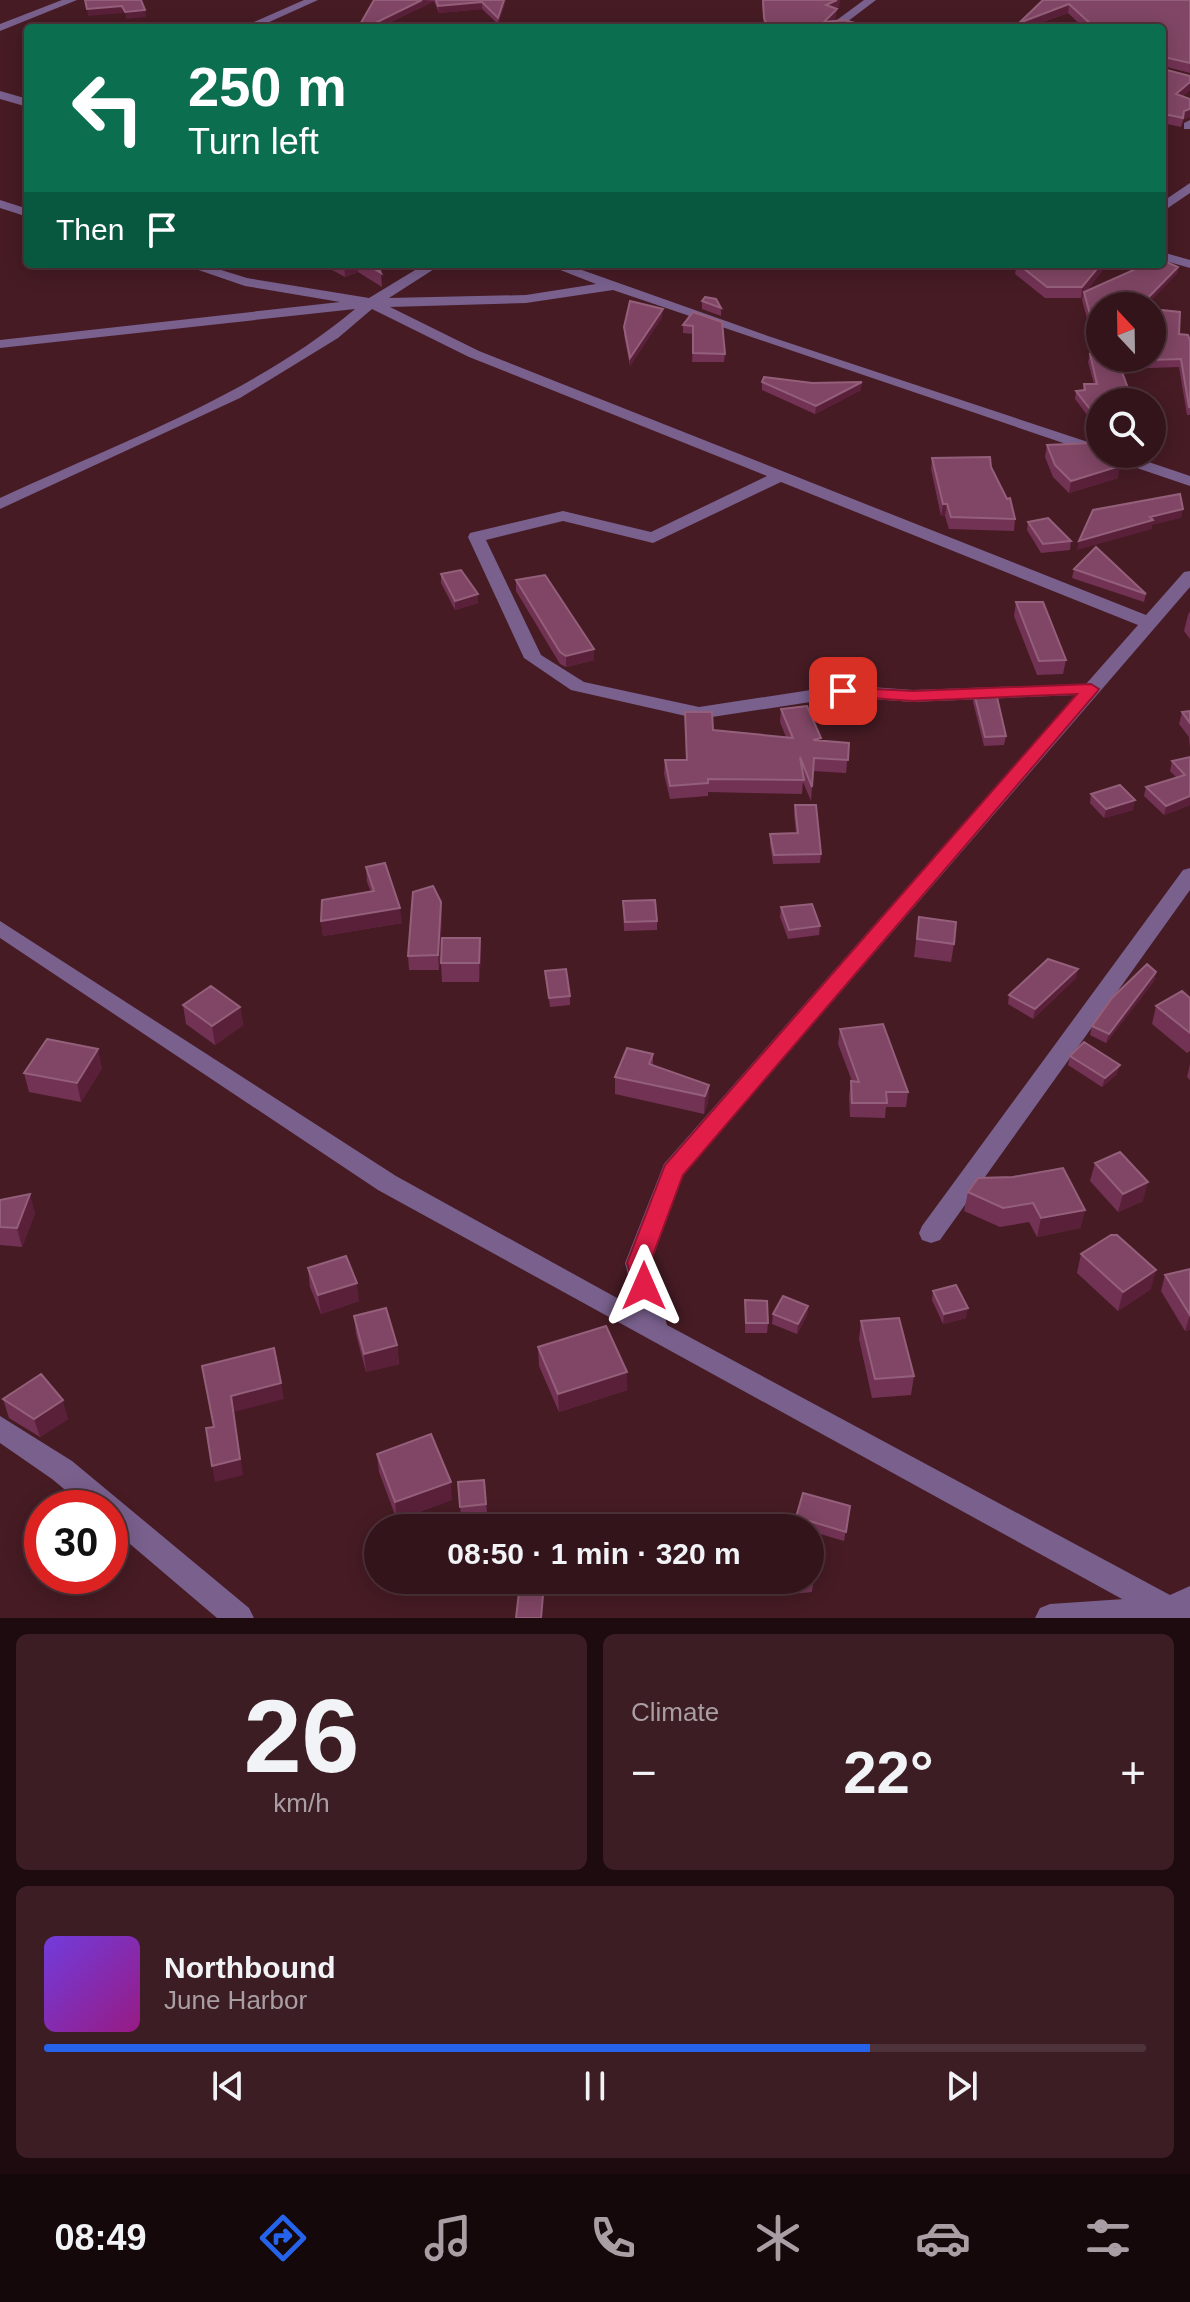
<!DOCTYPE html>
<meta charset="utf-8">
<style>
body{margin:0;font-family:Helvetica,sans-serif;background:#3c1d24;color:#f1f3f6;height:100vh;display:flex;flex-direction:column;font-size:30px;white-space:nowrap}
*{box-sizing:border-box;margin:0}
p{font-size:26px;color:#a99ea3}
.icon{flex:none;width:44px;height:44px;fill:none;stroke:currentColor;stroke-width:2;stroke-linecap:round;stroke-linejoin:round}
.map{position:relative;height:1618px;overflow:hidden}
.side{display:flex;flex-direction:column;gap:16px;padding:16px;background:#1d0b0f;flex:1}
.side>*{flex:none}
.banner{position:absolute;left:24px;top:24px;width:1142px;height:244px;border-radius:8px;box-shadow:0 4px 20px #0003,0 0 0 2px #4e333a;background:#0b6e4f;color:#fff;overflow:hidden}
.needle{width:52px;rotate:338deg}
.controls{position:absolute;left:1086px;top:292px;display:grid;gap:16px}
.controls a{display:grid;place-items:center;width:80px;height:80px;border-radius:50%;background:#34141b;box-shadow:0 4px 20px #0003,0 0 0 2px #4e333a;font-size:40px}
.speed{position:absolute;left:24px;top:1490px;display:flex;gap:16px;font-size:40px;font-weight:700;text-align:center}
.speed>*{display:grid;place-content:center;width:104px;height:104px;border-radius:50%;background:#34141b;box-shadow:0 4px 20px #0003,0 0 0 2px #4e333a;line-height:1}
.speed .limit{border:12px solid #d22;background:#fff;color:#111}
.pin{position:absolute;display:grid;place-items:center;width:68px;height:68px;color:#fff;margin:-34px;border-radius:16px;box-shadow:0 4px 12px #0006}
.me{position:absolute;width:88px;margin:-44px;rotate:0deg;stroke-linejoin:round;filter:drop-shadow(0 0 6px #0008)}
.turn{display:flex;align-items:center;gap:28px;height:168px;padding:0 32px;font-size:36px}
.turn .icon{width:104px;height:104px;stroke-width:2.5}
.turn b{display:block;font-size:56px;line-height:68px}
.then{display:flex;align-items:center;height:76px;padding:0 32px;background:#0003;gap:16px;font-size:30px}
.big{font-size:60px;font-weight:800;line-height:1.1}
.side .card{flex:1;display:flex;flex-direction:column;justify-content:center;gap:12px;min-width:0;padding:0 28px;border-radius:12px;background:#3c1d24}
.side .dial{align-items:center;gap:0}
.dial b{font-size:104px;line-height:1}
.song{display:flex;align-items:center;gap:24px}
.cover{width:96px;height:96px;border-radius:12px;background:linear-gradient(135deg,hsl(260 70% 55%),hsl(310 70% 35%))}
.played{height:8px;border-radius:4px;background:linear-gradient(90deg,#2563eb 75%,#4e333a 75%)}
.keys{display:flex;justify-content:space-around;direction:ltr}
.heat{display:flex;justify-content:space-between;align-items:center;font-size:44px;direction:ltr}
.side .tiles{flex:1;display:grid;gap:16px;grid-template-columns:1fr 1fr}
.card:last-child{grid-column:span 2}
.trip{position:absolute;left:364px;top:1514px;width:460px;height:80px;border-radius:40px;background:#34141b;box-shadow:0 4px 20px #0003,0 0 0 2px #4e333a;font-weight:800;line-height:80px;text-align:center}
.tab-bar{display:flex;height:128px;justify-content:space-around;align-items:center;background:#15080b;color:#a99ea3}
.tab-bar .icon{width:56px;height:56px}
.tab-bar .on{color:#2563eb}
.tab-bar b{font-size:36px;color:#f1f3f6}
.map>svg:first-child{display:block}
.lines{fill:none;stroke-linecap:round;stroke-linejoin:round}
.minor{fill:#79608d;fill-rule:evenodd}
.tertiary{fill:#79608d;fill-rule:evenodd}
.wall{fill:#723254}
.shaded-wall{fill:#5a203a}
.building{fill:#814665;stroke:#945f7a;stroke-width:2}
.route{fill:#e11d48;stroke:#92132f;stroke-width:2}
</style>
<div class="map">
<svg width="1190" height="1618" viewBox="0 0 1190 1618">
<rect width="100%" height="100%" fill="#461b24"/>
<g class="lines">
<path class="minor" d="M62,0H77L0,31V24Z
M304,0H318L256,28H240Z
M864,0H876L839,28H826Z
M0,91L28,99V107L0,99Z
M1190,120V129H1184V123Z
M1190,183V193L1162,212V202Z
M0,200L28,209V217L0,208Z
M1162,252L1190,260V268L1162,260Z
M181,264H202L247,278L369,298L425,264H442L389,298L526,295L596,284L545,264H565L768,336L1100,446V454H1125L1190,476V486L613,290L526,303L390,307L479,351L1146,615L1184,572L1190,571V587L683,1175L651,1263L667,1325L1170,1595L1190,1586V1615L1183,1618H1138L1142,1610L378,1190L0,938V921L396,1176L637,1309L625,1263L664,1164L1076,695L913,702L843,697L699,719L571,690L524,658L468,537L470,533L563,511L651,532L767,476L469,357L372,309L338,338L240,398L0,509V498C120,442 253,395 355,309L0,348V340L340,302L245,286ZM781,482L1138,625L1086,684L913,690L843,685L699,707L584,682L541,655L486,540L563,521L653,543Z
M1190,868V890L940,1240L931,1243L922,1240L919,1233L922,1226L1183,870Z
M0,1416L72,1461L249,1608L254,1618H217L110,1527V1508H87L52,1479L0,1443Z"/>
<path class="tertiary" d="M1169,1596L1190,1605V1618H1035L1040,1608L1050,1604Z"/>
</g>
<path class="wall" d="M374,0H506L498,24L482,9L439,13L434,1L379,28H358Z
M762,0H840L838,8H836V17L832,21L873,28H764Z
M1043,0H1190V73L1163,66V69L1190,76V90L1183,96L1190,99L1181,127L1167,124L1162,125V28H1084L1068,13L1027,28H1018L1019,23Z
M321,264H377L381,273L382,287L358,272L345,277Z
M1017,264H1108L1086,291L1178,267L1177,274L1100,306L1179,334L1190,341V415H1187L1179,367L1121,369L1100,402V432L1075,399L1076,391L1083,390L1084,384H1094L1088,362L1090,354L1097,355L1082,300L1083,295L1081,298H1045L1015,274Z
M702,301L721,308V316L702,309Z
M693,312L725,354L724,362H692L693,334L683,333V325Z
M662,317L630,366L624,335V327Z
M762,382L861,390L815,414L762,390Z
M1047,445L1118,478L1069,493L1053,477L1045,457Z
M1136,454H1150L1149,459Z
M932,458L991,467L1015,519L1014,531L949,529L945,516H941L931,469Z
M1028,522L1071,541L1070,550L1041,553L1027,530Z
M1074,569L1146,594L1144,602L1072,578Z
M441,574L478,594V603L455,610L441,583Z
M516,580L594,660L566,667L560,664L516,591Z
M1016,602L1066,660L1063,674L1037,675L1014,616Z
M1190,611V639L1184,631L1188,615Z
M974,693L1006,736L1004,745L984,746L973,702Z
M781,709L820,740L849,743L846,773L813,771L811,801L803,782L802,794L708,792V796L670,799L664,774L665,760H686L685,712L713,730L786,737L780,722Z
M1190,711V749L1189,737L1179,724L1182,712Z
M1190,757V805L1164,815L1144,796L1146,787L1177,778L1170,771L1172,761Z
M1091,794L1133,810L1104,818L1090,803Z
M795,805L821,854L820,863L773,864L770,844V834L796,833L794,814Z
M366,867L402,923L323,936L321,921L371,892L367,882Z
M623,901L657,921V930L624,931Z
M441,902L442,916L439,970H409L408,956Z
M781,907L820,926L819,935L788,939L780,917Z
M919,917L954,944L951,962L914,957Z
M480,938L481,956L479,982H442L441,963Z
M545,971L570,996V1005L550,1007Z
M1156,972L1154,981L1106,1043L1090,1035L1092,1026Z
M1076,978L1033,1019L1008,1004L1009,995Z
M1190,998V1051L1187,1053L1152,1024L1156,1006Z
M183,1005L240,1007L243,1025L215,1045L186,1024Z
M840,1029L908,1092L906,1107H886L885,1118L850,1117L849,1096L851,1081H852L838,1044Z
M653,1054V1066L709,1085L708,1102L704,1114L615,1094V1077Z
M1070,1056L1117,1074L1102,1087L1068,1065Z
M1190,1064V1080L1187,1077Z
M102,1068L81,1102L29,1092L24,1073Z
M1095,1163L1143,1201L1118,1212L1090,1181Z
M968,1192L1085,1210L1080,1228L1037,1237L1029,1222L1000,1227L964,1211Z
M0,1200L35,1213L22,1247L0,1245Z
M1081,1254L1151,1289L1118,1311L1077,1273Z
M308,1268L359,1301L321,1314L310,1287Z
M1190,1269V1330L1185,1331L1161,1291L1165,1275Z
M933,1291L966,1318L943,1324L932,1300Z
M745,1300L768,1323L767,1333H745Z
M808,1306L807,1315L797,1334L772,1324L773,1314Z
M354,1316L397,1345L399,1364L366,1372L356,1334Z
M861,1321L914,1376L911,1395L872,1398L859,1339Z
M538,1347L627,1372V1390L559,1412L539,1366Z
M3,1399L68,1419L40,1437L9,1418Z
M377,1454L452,1500L397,1520L379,1472Z
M484,1480L487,1513L461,1516L458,1482Z
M850,1506L844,1541L810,1531V1528H785L797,1527L795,1526L796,1517Z
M810,1552L814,1574L812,1592L774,1596L771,1580H810Z"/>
<path class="shaded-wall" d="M422,0L434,1L379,28H365Z
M504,0H506L498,24V18Z
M837,0H840L838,8L825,14L826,5Z
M482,2V9L439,13L438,6Z
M1069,4L1068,13L1027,28H1018L1019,23Z
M122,6L123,13L88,16L87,9Z
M837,9L836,17L826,28L824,22Z
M145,10L146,17L126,19L125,12Z
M1190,82V90L1175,103L1176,94Z
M1190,109V117L1183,120L1184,111Z
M1169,115L1167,124L1162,125V116Z
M344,264H357L358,272L345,277Z
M1101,264H1108L1081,298L1082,287Z
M1178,267L1177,274L1146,306H1140Z
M663,309L662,317L630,366V358Z
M862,382L861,390L815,414L816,406Z
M1120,466L1118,478L1069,493L1071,481Z
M943,504H947L945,516H941Z
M1183,509L1181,518L1152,525V529L1077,550L1079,541L1150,517Z
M478,594V603L455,610V601Z
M594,649V660L566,667V656Z
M1190,796V805L1164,815L1166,806Z
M1135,800L1133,810L1104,818L1106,809Z
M441,902L442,916L439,970L438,955Z
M400,908L402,923L323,936L321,921Z
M480,938L481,956L479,982V963Z
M1078,969L1076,978L1033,1019L1035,1009Z
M1156,972L1154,981L1106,1043L1109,1034Z
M240,1007L243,1025L215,1045L212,1026Z
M98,1049L102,1068L81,1102L77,1083Z
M1120,1065L1117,1074L1102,1087L1105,1078Z
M709,1085L708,1102L704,1114L705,1096Z
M1148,1182L1143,1201L1118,1212L1123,1194Z
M30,1194L35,1213L22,1247L17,1228Z
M1085,1210L1080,1228L1037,1237L1041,1218Z
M1156,1270L1151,1289L1118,1311L1123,1292Z
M357,1283L359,1301L321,1314L318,1295Z
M808,1306L807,1315L797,1334L798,1324Z
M968,1308L966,1318L943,1324L944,1314Z
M1190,1315V1330L1185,1331Z
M397,1345L399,1364L366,1372L364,1354Z
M627,1372V1390L559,1412L558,1394Z
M281,1383L284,1399L234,1412L243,1475L215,1482L212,1466L231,1396Z
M63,1400L68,1419L40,1437L34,1419Z
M451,1482L452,1500L397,1520L395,1502Z"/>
<path class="building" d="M85,0H141L145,10L125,12L122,6L87,9Z
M374,0H422L365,28H358Z
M436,0H504L498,18L482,2L438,6Z
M763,0H837L826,5L837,9L824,22L844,20L873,28H768L764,18Z
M1043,0H1190V63L1164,57L1162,59V28H1114L1113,25L1093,26L1069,4L1019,23Z
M1162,66L1163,69L1190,76V82L1176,94L1190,99V109L1184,111L1183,118L1169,115L1162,116Z
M1162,260L1178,267L1140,306H1100V352L1084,292L1147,264H1162Z
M366,264H377L381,273Z
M1018,264H1101L1082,287H1047Z
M705,297L716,299L721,308L702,301Z
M630,301L663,309L630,358L624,327Z
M1152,309L1180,312L1179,334L1188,335L1190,341V407H1189L1181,359L1118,361L1133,402H1100V422L1076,391L1085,390L1084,384H1097L1090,354L1100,355V358H1152Z
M693,312L722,322L725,354L693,353V326L683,325Z
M764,377L812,383L862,382L816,406L762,382Z
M1092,443L1100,446V454H1112L1120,466L1071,481L1055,465L1047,445Z
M990,457L991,467L1007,499L1010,498L1015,519L951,517L947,504H943L932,458Z
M1180,494L1183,509L1150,517L1153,520L1079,541L1093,510Z
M1048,518L1071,541L1043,544L1028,522Z
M1096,547L1146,594L1074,569Z
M461,570L478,594L455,601L441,574Z
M545,575L594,649L566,656L560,652L516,580Z
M1016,602H1043L1066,660L1039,661Z
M974,693H996L1006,736L985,737Z
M807,706L821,738L813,740L849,743L848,760L814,758L812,787L800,757L804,780L708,779V783L670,786L665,760H687L685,712H712L713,730L793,738L781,709Z
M1190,711V723L1182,712Z
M1190,757V796L1166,806L1146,787L1185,775L1172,761Z
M1120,785L1135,800L1106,809L1091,794Z
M795,805H816L821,854L774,855L770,834L798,833Z
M385,863L400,908L321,921L322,900L374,891L366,867Z
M433,886L441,902L438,955L408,956L413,892Z
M655,900L657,921L625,922L623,901Z
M812,904L820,926L789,930L781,907Z
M919,917L956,922L954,944L917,939Z
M442,938H480L479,963H441Z
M1048,959L1078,969L1035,1009L1009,995Z
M1147,964L1156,972L1109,1034L1092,1026L1112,998Z
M566,969L570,996L549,998L545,971Z
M211,986L240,1007L212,1026L183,1005Z
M1182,991L1190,998V1033L1156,1006Z
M883,1024L908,1092H886L887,1103H852L851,1081L859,1082L840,1029Z
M47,1039L98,1049L77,1083L24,1073Z
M1084,1042L1120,1065L1105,1078L1070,1056Z
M627,1048L653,1054L649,1064L709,1085L705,1096L615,1077Z
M1120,1152L1148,1182L1123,1194L1095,1163Z
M1063,1168L1085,1210L1041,1218L1033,1203L1003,1208L968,1192L978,1178L1013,1177Z
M30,1194L17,1228L0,1227V1200Z
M1111,1235H1117L1156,1270L1123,1292L1081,1254Z
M346,1256L357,1283L318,1295L308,1268Z
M1190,1269V1315L1165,1275Z
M956,1285L968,1308L944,1314L933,1291Z
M783,1296L808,1306L798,1324L773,1314Z
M745,1300L767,1301L768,1323H746Z
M386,1308L397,1345L364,1354L354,1316Z
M899,1318L914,1376L875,1379L861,1321Z
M606,1326L627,1372L558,1394L538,1347Z
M274,1348L281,1383L231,1396L240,1459L212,1466L206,1428L214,1427L202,1366Z
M41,1374L63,1400L34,1419L3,1399Z
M431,1434L451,1482L395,1502L377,1454Z
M484,1480L486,1504L460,1507L458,1482Z
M803,1493L850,1506L846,1532L796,1517Z
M810,1552L814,1574L810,1575Z
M520,1583L544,1584L541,1618H516Z"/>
<path class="route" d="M1091,684L1099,689L1097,692L683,1175L650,1263L656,1286L652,1293H636L627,1263L665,1165L1077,694L913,701L843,696L837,695V687L913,691Z"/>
</svg>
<div class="controls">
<a><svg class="needle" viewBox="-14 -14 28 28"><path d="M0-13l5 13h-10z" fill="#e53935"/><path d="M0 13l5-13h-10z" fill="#a99ea3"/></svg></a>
<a><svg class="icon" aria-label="search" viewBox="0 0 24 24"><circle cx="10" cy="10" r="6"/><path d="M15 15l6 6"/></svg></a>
</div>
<div class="speed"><div class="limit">30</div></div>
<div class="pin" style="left:843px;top:691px;background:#d93025"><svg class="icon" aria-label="arrive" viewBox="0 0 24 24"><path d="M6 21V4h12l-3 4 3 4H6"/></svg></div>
<svg class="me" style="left:644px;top:1286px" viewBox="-20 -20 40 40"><path d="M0-17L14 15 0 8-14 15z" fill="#e11d48" stroke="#fff" stroke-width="4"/></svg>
<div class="trip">08:50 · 1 min · 320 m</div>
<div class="banner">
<div class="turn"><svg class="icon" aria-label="left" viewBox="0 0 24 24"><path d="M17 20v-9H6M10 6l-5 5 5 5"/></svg><div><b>250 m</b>Turn left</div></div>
<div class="then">Then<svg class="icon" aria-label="arrive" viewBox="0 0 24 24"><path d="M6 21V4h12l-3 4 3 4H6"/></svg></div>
</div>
</div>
<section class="side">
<div class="tiles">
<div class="card dial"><b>26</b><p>km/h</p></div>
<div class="card"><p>Climate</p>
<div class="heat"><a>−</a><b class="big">22°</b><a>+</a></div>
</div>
<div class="card">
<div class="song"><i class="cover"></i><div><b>Northbound</b><p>June Harbor</p></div></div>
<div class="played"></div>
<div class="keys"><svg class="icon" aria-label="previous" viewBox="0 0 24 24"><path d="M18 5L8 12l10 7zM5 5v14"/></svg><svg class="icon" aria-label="pause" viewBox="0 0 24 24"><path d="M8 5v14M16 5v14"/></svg><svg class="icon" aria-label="next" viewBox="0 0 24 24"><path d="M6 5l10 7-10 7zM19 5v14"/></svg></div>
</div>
</div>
</section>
<nav class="tab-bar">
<b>08:49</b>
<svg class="icon on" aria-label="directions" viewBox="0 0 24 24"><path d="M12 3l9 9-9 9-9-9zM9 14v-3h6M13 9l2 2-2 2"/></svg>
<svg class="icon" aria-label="music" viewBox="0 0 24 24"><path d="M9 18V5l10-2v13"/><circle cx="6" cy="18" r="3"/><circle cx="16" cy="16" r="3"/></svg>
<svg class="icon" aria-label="phone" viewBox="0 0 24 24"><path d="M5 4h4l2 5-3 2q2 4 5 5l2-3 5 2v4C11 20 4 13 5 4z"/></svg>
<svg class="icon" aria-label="climate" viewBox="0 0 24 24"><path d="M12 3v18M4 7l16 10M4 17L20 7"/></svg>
<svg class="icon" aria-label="car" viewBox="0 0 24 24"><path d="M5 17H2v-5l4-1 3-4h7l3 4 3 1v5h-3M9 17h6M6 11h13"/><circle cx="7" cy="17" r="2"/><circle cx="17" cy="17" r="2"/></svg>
<svg class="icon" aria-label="filters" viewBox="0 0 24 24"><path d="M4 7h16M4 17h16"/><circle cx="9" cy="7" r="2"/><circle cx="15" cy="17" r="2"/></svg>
</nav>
